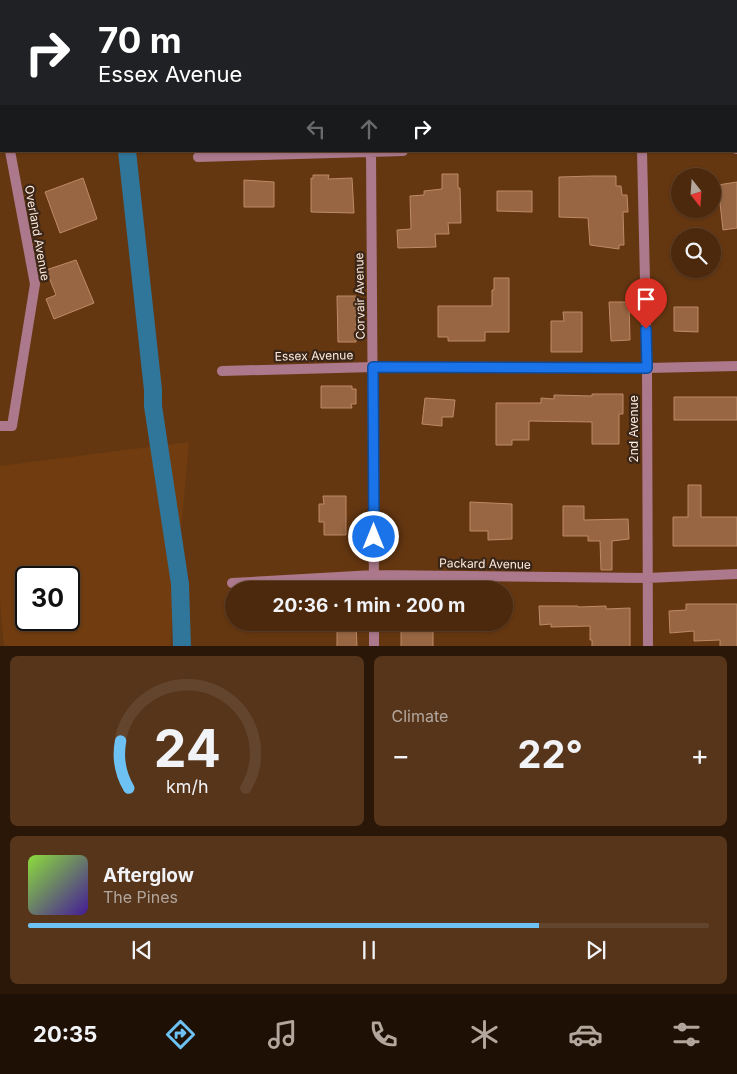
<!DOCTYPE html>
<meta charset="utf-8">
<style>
body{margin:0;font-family:Inter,sans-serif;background:#56351b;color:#f1f3f6;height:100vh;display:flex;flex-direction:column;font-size:19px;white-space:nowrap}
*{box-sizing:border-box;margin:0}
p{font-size:16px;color:#b2a69d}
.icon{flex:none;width:28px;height:28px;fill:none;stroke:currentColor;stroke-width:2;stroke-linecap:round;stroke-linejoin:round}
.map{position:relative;height:646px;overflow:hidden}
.details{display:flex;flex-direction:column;gap:10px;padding:10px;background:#2a1707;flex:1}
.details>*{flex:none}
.hud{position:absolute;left:0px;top:0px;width:738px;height:152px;box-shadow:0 1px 4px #0004,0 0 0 1px #63452e;background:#202124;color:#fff;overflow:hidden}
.needle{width:32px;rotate:163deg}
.tools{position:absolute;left:671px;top:168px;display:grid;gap:10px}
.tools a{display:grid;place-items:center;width:50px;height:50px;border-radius:50%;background:#4c290d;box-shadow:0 1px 4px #0004,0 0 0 1px #63452e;font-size:25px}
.speed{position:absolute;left:15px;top:566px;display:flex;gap:10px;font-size:25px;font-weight:700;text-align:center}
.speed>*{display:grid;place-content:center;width:65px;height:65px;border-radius:50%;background:#4c290d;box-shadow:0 1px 4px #0004,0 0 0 1px #63452e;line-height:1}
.speed .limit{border:2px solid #111;border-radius:8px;background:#fff;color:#111}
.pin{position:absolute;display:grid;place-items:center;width:42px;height:42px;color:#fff;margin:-51px -21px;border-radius:50% 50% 50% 0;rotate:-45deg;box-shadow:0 0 5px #0007}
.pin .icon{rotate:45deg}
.me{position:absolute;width:55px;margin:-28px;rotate:0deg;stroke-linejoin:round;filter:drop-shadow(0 0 4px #0008)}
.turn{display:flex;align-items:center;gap:18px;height:105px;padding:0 15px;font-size:22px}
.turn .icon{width:65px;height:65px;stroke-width:2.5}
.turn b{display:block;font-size:35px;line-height:42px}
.lanes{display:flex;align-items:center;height:48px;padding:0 15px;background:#0003;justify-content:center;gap:25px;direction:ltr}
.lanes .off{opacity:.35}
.big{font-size:38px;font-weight:700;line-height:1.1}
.details .widget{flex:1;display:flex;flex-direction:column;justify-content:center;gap:8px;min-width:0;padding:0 18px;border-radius:8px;background:#56351b}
.details .dial{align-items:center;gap:0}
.dial svg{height:130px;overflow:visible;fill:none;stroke:#63452e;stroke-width:7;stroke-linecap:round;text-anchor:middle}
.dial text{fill:#f1f3f6;stroke:none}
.song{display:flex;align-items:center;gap:15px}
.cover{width:60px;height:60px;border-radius:8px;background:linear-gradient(135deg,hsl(90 70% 55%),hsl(260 70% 35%))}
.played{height:5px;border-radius:2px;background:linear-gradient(90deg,#6dc2f3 75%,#63452e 75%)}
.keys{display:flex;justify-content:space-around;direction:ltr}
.heat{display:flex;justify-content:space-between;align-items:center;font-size:28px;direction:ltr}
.details .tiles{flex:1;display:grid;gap:10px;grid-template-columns:1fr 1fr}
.widget:last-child{grid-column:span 2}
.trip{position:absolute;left:225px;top:581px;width:288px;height:50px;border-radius:25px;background:#4c290d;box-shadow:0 1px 4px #0004,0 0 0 1px #63452e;font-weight:700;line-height:50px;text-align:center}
.menu{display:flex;height:80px;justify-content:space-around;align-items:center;background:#1e1005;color:#b2a69d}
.menu .icon{width:35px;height:35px}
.menu .current{color:#6dc2f3}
.menu b{font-size:22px;color:#f1f3f6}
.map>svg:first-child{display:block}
.built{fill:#713d10;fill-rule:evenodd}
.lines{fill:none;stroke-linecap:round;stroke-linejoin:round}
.canal{stroke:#30759a;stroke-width:18}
.building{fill:#986642;stroke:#bf8a66}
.street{stroke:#ab798b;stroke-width:10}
.primary{stroke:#f6b9cf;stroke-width:12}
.route-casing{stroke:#114b97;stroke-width:12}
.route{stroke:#1a73e8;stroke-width:9}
.labels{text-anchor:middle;stroke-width:4.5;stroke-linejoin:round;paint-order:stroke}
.street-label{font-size:12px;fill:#fdece0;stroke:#3a2516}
</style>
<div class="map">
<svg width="737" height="647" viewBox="0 0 737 647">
<rect width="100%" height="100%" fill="#653711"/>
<path class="built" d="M189,442L170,646H4L0,599V466ZM26,578H69V620H26Z"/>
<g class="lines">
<path class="canal" d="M127,151L153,390V406L180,584L182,647"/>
</g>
<path class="building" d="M442,174H458V188H460L461,223H448L449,234H435L436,247L398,248L397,230L411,229L410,196L424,195V191L442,189Z
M313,175H329L328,179L352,178L354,213L311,212V178L313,179Z
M593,176H616V186H621L622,195H627L628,212H623L624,245H619V249L590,245L588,218L559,217V177Z
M83,178L97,219L60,233L45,192Z
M244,180L274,182V207H244Z
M737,182V228L723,230L718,185Z
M497,191H532V212L497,211Z
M76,260L94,303L54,319L46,299L56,295L46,270Z
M494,278H509V332H485V341H448V337H438V306H492V290H494Z
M337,296H356V342H338Z
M609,302H629L630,340L611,341Z
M674,307H698V332L674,331Z
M563,312H582V352H551V321H564Z
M321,386H352V389H356V404H351L352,408H321Z
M592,394H623V414H619V444H592V422L529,421V440H512V445H496V403H541V398L554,399V395L592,396Z
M674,397H737V420H674Z
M425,398L455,400L453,417H442V426L422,424Z
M688,485H701V517H737V546H673V517H688Z
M323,496H346V535H324V522H319V504H324Z
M470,502L512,504V539L488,540V531H470Z
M563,506H584V520L628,519L629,539L612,541V570H601L600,541H588V536H563Z
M686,604H737V647H720V640L694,641V631L670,633L669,611L686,610Z
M539,606H578V607L606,606V609L630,608V647H592V640H590V626L551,627V624L540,625Z
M337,622H356L357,647H337Z
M401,622H433V647H401Z"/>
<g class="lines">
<path class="street" d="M370,0V1
M720,0L721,1
M644,1V0
M736,24L737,26
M0,100L1,106
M736,149H737
M371,151L374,590
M642,151L647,368L648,647
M198,157L403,151
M222,371L373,367L647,368L737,366
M0,426H12L35,284L10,151
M232,583L374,575L647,578L737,574
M374,647V622"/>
<path class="primary" d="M57,1L59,0
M0,38L1,37"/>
</g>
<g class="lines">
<g class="route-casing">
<path id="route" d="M374,537L373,367L647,368L646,329"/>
</g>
<use href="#route" class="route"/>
</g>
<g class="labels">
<g class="street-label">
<text transform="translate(37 233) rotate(80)" y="4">Overland Avenue</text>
<text transform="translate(360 296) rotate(-91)" y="4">Corvair Avenue</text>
<text transform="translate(314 356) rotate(-1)" y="4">Essex Avenue</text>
<text transform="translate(634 429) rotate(-90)" y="4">2nd Avenue</text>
<text transform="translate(485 564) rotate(1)" y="4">Packard Avenue</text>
</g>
</g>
</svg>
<div class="tools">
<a><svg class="needle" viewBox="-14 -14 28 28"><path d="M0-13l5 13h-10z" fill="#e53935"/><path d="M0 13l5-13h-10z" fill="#b2a69d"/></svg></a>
<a><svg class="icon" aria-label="search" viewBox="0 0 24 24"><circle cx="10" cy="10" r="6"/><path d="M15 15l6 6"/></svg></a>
</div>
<div class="speed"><div class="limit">30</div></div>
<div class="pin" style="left:646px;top:329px;background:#d93025"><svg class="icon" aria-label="arrive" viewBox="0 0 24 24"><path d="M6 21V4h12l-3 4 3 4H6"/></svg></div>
<svg class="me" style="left:374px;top:537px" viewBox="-20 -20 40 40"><circle r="17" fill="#1a73e8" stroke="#fff" stroke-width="3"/><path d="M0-11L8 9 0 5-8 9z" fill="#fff"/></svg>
<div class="trip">20:36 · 1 min · 200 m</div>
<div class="hud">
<div class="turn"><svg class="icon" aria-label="right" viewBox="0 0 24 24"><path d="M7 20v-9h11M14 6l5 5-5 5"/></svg><div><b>70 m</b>Essex Avenue</div></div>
<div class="lanes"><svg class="icon off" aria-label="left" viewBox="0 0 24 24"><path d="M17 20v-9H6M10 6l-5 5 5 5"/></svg><svg class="icon off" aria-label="ahead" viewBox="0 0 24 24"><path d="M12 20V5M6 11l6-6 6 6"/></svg><svg class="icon" aria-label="right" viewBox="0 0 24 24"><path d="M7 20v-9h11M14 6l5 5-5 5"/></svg></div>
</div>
</div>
<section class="details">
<div class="tiles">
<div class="widget dial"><svg viewBox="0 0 100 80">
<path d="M14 69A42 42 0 1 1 86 69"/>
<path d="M14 69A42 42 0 0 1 9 40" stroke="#6dc2f3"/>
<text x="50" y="56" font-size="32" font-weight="700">24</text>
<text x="50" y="72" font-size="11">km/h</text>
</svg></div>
<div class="widget"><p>Climate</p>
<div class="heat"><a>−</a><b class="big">22°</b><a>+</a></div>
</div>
<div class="widget">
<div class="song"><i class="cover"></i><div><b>Afterglow</b><p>The Pines</p></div></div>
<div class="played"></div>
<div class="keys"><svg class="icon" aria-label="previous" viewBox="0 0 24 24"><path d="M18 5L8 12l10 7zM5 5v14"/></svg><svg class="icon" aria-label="pause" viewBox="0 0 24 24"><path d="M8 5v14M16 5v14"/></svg><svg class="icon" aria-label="next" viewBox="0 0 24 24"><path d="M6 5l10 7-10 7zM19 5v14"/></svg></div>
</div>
</div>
</section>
<nav class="menu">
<b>20:35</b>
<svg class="icon current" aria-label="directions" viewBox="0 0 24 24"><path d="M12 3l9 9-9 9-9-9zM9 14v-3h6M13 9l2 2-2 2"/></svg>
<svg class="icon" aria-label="music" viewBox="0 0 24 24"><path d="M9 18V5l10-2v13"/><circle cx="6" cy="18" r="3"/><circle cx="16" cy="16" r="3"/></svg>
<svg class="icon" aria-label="phone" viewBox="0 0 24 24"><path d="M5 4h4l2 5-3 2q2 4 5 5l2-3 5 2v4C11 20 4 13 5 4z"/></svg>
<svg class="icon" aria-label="climate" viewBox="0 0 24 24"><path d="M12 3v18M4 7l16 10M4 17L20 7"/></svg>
<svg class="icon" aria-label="car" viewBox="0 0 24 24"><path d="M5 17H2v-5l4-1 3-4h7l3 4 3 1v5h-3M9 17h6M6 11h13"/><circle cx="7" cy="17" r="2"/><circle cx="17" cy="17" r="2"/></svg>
<svg class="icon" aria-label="filters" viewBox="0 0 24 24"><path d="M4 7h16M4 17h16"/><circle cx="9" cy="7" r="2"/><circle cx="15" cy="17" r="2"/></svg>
</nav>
